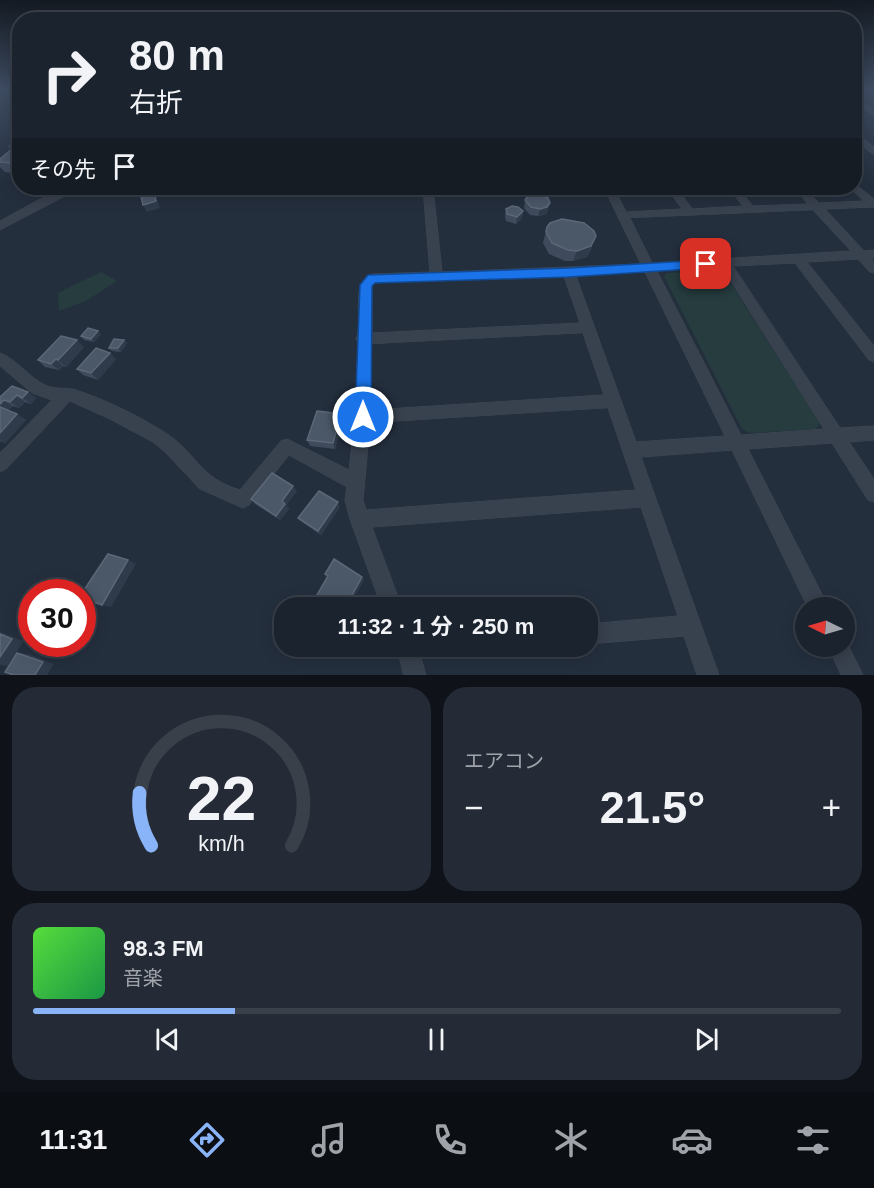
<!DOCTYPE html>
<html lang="ja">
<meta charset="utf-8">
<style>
body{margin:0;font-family:Helvetica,"Noto Sans JP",sans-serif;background:#242b36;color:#f1f3f6;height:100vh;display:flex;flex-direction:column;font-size:22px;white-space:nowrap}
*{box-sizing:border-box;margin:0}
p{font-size:20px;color:#a0a4aa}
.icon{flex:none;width:33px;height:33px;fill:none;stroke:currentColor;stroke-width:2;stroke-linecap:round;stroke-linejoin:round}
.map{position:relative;height:675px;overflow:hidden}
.side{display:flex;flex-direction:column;gap:12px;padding:12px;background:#0f1319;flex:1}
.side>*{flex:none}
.hud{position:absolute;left:12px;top:12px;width:850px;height:183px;border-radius:24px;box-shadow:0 3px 15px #0003,0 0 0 2px #39404a;background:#1b232e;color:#f1f3f6;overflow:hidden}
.needle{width:39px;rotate:275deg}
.controls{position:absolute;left:795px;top:597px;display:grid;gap:12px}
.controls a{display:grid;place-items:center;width:60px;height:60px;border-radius:50%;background:#1b232e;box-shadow:0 3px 15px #0003,0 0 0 2px #39404a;font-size:30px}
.speed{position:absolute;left:18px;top:579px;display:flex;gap:12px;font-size:30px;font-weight:700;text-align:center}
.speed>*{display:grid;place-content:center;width:78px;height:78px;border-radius:50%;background:#1b232e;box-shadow:0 3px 15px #0003,0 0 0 2px #39404a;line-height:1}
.speed .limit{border:9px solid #d22;background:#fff;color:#111}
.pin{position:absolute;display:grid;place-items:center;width:51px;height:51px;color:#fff;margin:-26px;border-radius:12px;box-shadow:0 3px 9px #0006}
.me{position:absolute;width:66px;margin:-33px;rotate:0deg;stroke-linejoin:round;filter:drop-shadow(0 0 4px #0008)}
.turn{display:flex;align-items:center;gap:21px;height:126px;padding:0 18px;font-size:27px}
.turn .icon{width:78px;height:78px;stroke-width:2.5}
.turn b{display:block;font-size:42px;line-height:51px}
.then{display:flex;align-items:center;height:57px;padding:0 18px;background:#0003;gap:12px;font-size:22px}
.big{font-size:45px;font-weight:700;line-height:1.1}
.side .widget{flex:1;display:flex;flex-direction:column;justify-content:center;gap:9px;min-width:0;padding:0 21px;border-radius:24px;background:#242b36}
.side .dial{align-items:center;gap:0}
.dial svg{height:156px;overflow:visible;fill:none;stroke:#39404a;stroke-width:7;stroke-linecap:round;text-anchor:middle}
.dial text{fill:#f1f3f6;stroke:none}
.song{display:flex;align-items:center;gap:18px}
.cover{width:72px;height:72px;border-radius:9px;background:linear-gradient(135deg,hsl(110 70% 55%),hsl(140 70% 35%))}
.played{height:6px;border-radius:3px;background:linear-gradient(90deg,#8ab4f8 25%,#39404a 25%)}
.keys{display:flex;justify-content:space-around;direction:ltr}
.heat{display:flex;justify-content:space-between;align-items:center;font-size:33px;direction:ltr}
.side .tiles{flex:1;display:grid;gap:12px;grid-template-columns:1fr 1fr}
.widget:last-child{grid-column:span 2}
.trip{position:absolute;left:274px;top:597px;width:324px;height:60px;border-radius:24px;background:#1b232e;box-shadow:0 3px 15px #0003,0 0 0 2px #39404a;font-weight:700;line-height:60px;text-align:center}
.tab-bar{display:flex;height:96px;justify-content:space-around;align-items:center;background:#0b0e12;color:#a0a4aa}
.tab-bar .icon{width:42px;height:42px}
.tab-bar .active{color:#8ab4f8}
.tab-bar b{font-size:27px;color:#f1f3f6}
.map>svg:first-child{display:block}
.green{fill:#263c3f}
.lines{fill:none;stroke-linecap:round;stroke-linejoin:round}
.minor-casing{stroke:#414a57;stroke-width:1}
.minor{fill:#38414e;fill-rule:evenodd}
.wall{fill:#3f4b5c}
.shaded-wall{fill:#2f3b4b}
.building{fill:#4b5868;stroke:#5c6777;stroke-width:1.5}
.route{fill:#1a73e8;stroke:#114b97;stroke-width:1.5}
</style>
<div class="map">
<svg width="874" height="675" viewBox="0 0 874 675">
<rect width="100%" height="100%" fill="#242f3e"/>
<path class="green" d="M718,270L724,273L820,423L816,429L750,433L742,429L664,276L667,273Z
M101,272L117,281L86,301L59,311L58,293Z"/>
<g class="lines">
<g class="minor-casing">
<path id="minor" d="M855,96L874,109V116L855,102Z
M17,102H20V113L12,110Z
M855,132L874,147V155L855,140Z
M855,184L874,199V207L825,209L864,251L874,250V258H871L874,262V273L870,272L858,259L807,262L874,346V362L869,360L795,263L733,266L840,428L874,426V440L849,442L874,479V502L868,500L832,443L748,449L829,608H808L732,450L641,457L719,675H697L684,636L588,644V624L678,616L641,507L372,527L402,608H382L350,519L345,500L347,487L289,455L249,505L243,508L200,489L165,452L153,442L108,418L70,401L6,469L0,472V453L52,400L32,393L0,366V353C18,360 28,377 45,385C54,390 66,387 76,390C106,400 137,415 164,432C197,452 197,477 240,490L281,441L287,439L349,470L355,417L358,342L356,339C364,321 349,282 372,274L430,272L423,188H433L442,272L641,264L604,188H614L626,212L682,209L667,188H677L692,209L743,206L728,188H738L753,206L808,204L794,188H804L819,203L864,201L850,188H855ZM813,210L851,251L652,263L630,218ZM722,267L824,429L741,435L657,271ZM645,272L725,436L636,442L576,276ZM564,276L580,323L372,333V286L375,282ZM583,333L604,395L371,410V344ZM608,408L636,490L366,510L363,500L370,423Z
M66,188H80L0,230V221L55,191Z
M845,639L863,675H841L828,646H844Z
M397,646H449L446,653L421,658L426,675H404Z"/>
</g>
<use href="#minor" class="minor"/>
</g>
<path class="wall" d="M4,90H20L15,93L6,92Z
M20,142V174L5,172L0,167V159L12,149L10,146Z
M525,200L548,210L546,214L538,216L530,215L524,208Z
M506,209L523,211L522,218L516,224L506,221L505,216Z
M547,227L592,247L587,257L573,261H565L549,254L543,243Z
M101,334L94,342L84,340L81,336Z
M124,340L127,343L121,352L112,351L109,348Z
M84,347L66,367L63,366L59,370L45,367L38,360Z
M116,359L98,380L83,375L77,369Z
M12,386L36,398L31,404L25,402L19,408L13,406L8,410L26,420L5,443L0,441V397Z
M341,414L343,420L335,449L310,446L307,440Z
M297,491L286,505L289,509L280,520L255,504L251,499Z
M340,507L321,535L302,522L298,518Z"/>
<path class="shaded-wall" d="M13,90H20L15,93Z
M152,188H154L160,208L147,212L143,205Z
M550,203L548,210L546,214L538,216L540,209Z
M523,211L522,218L516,224L517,217Z
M596,236L587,257L573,261L577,251Z
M98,331L101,334L94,342L91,339Z
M77,340L84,347L66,367L58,360Z
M124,340L127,343L121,352L118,348Z
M110,353L116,359L98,380L91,373Z
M56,359L63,366L59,370L51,364Z
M28,392L36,398L31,404L22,398Z
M17,395L25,402L19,408L10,402Z
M4,400L13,406L7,412L0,408V404Z
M17,414L26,420L5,443L0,440V433Z
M341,414L343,420L335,449L333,443Z
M293,486L297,491L286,505L289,509L280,520L276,516L282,501Z
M338,502L340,507L321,535L318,531Z
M128,560L136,564L111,607L102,605Z
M362,577L364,580L349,607L347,604Z
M339,599L342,602L339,608H334Z
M0,632L24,641L7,666L0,665Z
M17,653L29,654L54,664L47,675H35Z"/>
<path class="building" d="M16,141L20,142L14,146H10Z
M20,142V164L0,162V159Z
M139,188H152L156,201L143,205Z
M538,194L548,198L550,203L547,207L540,209L531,207L525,200L528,196Z
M512,206L518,207L523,211L517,217L507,214L506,209Z
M562,219L584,223L594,231L596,236L591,246L577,251L568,250L552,243L546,232L547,227L550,223Z
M88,328L98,331L91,339L81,336Z
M61,336L77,340L58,360L56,359L51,364L38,360Z
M114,339L124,340L118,348H109Z
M96,348L110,353L91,373L77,369Z
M12,386L28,392L22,398L17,395L10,402L4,400L0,404V397Z
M0,407L17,414L0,433Z
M317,411L341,414L333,443L307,440Z
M272,473L293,486L282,501L285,504L276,516L251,499Z
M319,491L338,502L318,531L298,518Z
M108,554L128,560L102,605L85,599L86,596L82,595V593Z
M334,559L362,577L347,604L339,599L334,608H324L314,600L328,576L325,574Z
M0,634L12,639L0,657Z
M17,653L43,662L35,675H13L5,672Z"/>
<linearGradient id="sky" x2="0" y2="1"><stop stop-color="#141a22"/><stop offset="0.49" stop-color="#3f4d63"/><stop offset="1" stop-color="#3f4d63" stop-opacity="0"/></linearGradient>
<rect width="874" height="184" fill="url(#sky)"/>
<path class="route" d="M706,260L712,264L706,268L569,277L375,283L372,286L371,417L368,421L363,423L357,421L355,417L360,285L368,275L569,268Z"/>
</svg>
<div class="controls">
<a><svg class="needle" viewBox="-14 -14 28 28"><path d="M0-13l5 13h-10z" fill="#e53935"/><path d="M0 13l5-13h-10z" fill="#a0a4aa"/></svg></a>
</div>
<div class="speed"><div class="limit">30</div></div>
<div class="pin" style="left:706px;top:264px;background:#d93025"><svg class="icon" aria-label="arrive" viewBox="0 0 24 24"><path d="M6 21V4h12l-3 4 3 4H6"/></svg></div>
<svg class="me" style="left:363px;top:417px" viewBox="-20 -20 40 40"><circle r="17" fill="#1a73e8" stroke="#fff" stroke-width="3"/><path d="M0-11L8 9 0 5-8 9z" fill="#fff"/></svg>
<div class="trip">11:32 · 1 分 · 250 m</div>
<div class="hud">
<div class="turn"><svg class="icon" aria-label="right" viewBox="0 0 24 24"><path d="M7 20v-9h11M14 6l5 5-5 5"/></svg><div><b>80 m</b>右折</div></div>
<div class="then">その先<svg class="icon" aria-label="arrive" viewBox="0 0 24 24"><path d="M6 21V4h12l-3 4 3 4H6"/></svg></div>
</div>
</div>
<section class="side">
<div class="tiles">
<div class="widget dial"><svg viewBox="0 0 100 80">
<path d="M14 69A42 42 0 1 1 86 69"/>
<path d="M14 69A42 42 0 0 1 8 42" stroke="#8ab4f8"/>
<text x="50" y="56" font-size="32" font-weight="700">22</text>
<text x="50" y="72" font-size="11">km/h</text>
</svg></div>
<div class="widget"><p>エアコン</p>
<div class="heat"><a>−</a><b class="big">21.5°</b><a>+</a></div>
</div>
<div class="widget">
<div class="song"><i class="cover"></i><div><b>98.3 FM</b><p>音楽</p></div></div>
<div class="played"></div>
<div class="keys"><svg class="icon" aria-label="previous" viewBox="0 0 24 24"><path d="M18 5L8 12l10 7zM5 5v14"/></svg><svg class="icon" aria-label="pause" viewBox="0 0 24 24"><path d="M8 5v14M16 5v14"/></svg><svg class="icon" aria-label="next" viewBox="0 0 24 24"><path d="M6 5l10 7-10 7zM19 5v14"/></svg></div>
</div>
</div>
</section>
<nav class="tab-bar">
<b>11:31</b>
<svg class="icon active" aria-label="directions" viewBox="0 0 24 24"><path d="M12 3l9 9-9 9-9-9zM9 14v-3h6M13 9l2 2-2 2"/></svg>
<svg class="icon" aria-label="music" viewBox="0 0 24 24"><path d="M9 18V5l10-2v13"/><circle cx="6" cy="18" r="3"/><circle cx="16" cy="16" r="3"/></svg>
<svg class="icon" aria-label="phone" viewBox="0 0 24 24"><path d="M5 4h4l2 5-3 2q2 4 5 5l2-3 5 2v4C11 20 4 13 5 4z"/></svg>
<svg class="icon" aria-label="climate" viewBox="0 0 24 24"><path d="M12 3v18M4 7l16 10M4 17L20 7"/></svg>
<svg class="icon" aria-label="car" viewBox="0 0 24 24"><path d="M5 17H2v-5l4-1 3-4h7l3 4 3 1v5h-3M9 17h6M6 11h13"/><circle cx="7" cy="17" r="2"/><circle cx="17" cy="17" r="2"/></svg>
<svg class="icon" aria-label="filters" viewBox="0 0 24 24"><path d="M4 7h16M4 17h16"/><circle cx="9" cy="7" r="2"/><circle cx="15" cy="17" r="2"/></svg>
</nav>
